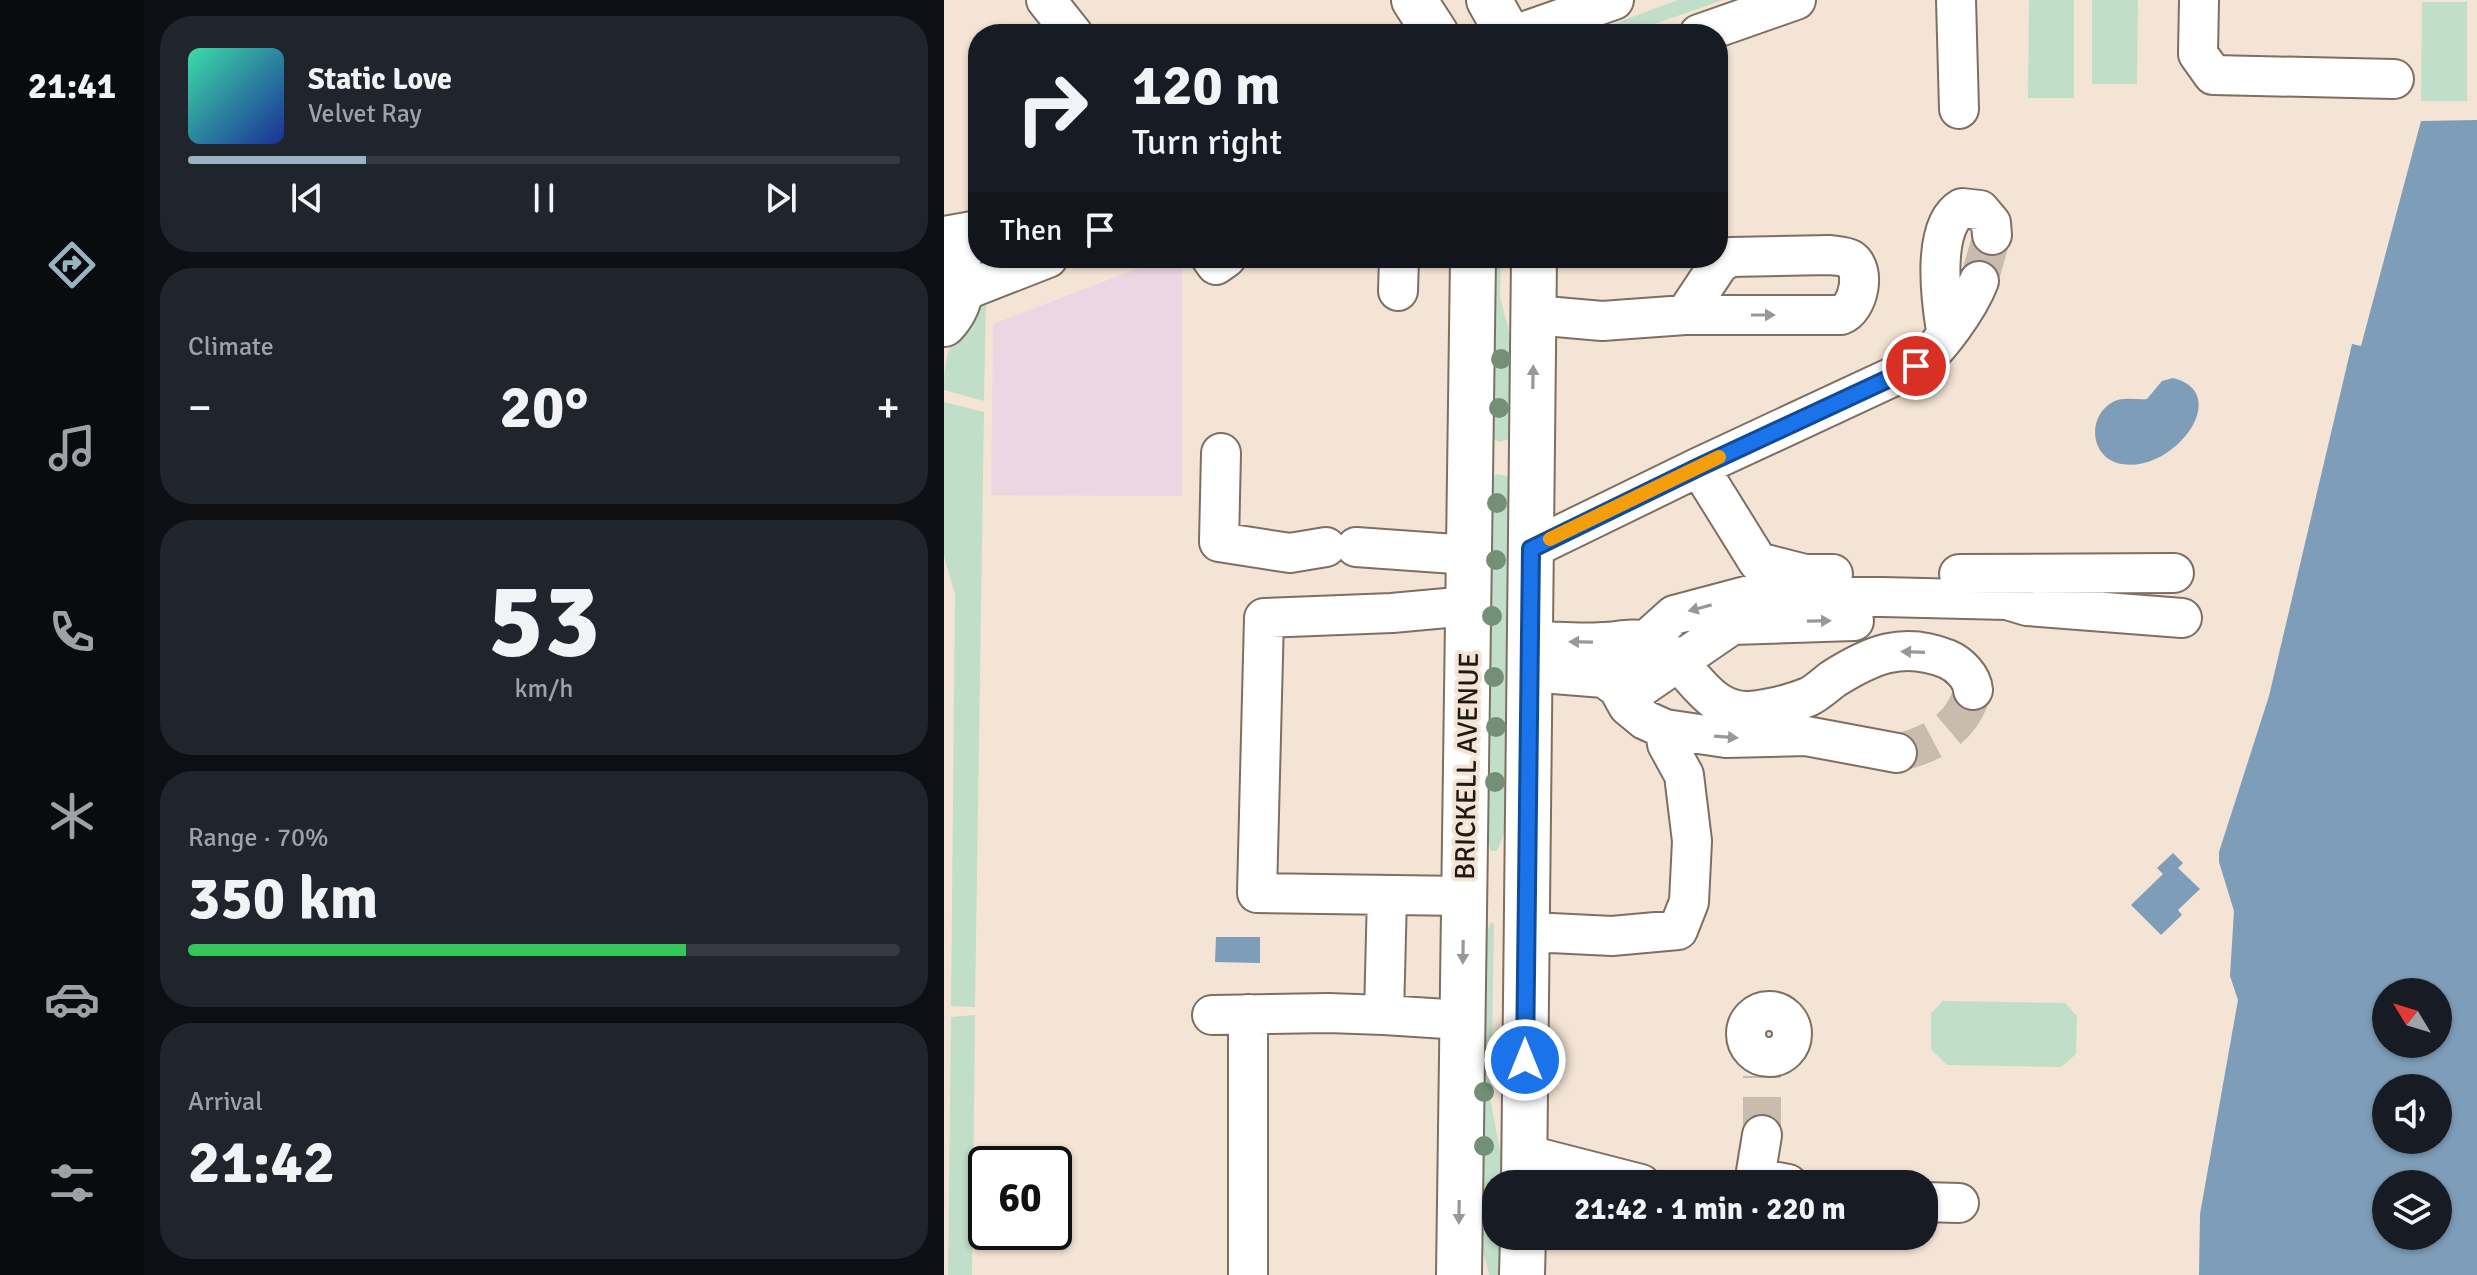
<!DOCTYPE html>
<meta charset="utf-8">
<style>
body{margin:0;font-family:Signika,sans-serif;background:#20242c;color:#f1f3f6;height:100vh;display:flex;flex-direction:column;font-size:30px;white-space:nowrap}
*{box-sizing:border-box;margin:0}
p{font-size:26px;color:#9ea1a6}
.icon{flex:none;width:44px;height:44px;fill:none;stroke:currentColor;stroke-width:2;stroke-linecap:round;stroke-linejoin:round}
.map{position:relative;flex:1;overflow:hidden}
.side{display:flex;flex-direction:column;gap:16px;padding:16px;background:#0d0f14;width:800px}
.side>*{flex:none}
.banner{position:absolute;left:24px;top:24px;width:760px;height:244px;border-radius:32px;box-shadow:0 2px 6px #0004;background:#171b24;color:#f1f3f6;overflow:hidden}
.needle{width:52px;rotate:308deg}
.controls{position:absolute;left:1428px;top:978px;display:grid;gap:16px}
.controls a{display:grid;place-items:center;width:80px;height:80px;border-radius:50%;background:#171b24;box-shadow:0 2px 6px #0004;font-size:40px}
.speed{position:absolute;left:24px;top:1146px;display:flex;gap:16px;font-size:40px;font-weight:700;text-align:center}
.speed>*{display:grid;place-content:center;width:104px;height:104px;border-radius:50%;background:#171b24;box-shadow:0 2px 6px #0004;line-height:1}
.speed .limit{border:4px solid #111;border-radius:12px;background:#fff;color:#111}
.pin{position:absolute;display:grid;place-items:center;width:68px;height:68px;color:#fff;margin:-34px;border:4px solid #fff;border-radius:50%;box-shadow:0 2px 8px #0007}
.me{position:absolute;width:88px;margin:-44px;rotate:0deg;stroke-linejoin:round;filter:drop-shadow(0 0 6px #0008)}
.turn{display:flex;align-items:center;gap:28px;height:168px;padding:0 32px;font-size:36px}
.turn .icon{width:104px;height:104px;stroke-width:2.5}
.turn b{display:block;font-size:56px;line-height:68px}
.then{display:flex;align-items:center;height:76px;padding:0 32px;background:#0003;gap:16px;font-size:30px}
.big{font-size:60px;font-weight:800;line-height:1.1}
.side .card{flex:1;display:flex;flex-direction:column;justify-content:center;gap:12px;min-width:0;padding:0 28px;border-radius:32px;background:#20242c}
.side .dial{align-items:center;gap:0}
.dial b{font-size:104px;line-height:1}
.song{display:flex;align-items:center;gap:24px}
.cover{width:96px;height:96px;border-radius:12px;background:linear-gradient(135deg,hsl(160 70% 55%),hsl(230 70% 35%))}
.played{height:8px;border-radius:4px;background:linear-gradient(90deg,#97b5c0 25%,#363941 25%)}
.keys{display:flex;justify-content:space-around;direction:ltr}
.heat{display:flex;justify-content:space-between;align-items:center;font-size:44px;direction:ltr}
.charge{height:12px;border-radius:6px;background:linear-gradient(90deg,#34c759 70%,#363941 0)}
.trip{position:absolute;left:538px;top:1170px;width:456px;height:80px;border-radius:32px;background:#171b24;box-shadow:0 2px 6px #0004;font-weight:800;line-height:80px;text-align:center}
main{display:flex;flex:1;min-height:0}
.menu{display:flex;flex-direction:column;width:144px;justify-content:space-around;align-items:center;background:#090b0e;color:#9ea1a6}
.menu .icon{width:56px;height:56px}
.menu .current{color:#97b5c0}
.menu b{font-size:36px;color:#f1f3f6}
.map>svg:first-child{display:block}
.commercial{fill:#ebd6e4}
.green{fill:#c1dec9}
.water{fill:#7e9db8;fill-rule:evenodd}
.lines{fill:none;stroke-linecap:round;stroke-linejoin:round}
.minor-tunnel{stroke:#c9bbae;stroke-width:38;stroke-dasharray:38 19;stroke-linecap:butt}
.minor-casing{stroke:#7d6f62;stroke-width:42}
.major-casing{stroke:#7d6f62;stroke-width:48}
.minor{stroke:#fff;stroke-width:38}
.major{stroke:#fff;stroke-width:44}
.tree{fill:#738f76}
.oneway{fill:#9a9895}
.route-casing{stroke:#114b97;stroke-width:20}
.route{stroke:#1a73e8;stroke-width:14}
.slow{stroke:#f59e0b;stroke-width:14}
.labels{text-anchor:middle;stroke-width:8;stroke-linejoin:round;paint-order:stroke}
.street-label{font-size:28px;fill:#1f1914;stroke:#f4e4d5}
</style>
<main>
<nav class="menu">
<b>21:41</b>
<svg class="icon current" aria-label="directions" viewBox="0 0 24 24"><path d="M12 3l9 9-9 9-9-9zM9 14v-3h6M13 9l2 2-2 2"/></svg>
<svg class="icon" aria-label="music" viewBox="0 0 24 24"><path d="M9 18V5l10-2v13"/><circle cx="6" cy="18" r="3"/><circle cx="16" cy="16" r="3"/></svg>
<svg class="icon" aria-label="phone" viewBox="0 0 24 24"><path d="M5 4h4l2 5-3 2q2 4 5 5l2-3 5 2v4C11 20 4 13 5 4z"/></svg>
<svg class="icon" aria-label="climate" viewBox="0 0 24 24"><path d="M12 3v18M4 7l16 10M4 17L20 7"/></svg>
<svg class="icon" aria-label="car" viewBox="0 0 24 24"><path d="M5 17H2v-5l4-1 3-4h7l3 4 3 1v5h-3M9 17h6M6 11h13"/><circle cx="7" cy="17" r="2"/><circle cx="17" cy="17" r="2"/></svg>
<svg class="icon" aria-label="filters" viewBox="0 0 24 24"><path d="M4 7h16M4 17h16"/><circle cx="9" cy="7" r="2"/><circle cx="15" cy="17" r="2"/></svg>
</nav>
<section class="side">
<div class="card">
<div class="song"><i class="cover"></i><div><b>Static Love</b><p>Velvet Ray</p></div></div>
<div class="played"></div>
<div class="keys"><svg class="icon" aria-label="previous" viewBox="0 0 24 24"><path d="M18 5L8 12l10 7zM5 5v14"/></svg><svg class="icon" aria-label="pause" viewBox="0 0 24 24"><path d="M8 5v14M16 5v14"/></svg><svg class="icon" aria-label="next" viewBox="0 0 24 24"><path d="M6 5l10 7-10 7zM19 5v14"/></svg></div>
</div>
<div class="card"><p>Climate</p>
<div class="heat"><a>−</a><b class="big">20°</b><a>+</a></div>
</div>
<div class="card dial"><b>53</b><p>km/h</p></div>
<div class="card"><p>Range · 70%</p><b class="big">350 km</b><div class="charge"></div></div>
<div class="card"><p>Arrival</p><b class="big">21:42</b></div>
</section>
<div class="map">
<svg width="1533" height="1275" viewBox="0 0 1533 1275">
<rect width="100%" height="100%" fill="#f4e4d5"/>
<path class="commercial" d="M221,258H238V496L47,495L49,324Z"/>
<path class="green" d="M734,0H779L682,34H642Z
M1085,0H1130V98H1084Z
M1148,0H1194L1193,84H1148Z
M1478,2H1523V101H1477Z
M543,258H557L556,297L572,358L567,438L556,442L547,438Z
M42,298L40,401L0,390C0,347 11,327 42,298Z
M0,402L40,412L31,1007L7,1006L11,594L0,556Z
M554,474L563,476L570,484L562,828L553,851H547L540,830L545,478Z
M547,922L550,924L547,1103L561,1177V1184H552V1236H560V1275H545L529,1211L541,936Z
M999,1001L1121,1003L1133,1016L1132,1054L1117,1067L1003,1065L987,1049V1013Z
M31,1015L28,1275H4L7,1017Z"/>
<path class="water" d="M1533,120V1275H1255L1256,1214L1294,1000L1286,976L1290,911L1275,862V852L1325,696L1408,344L1417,346L1477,121ZM1442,992H1494V1044H1442ZM1442,1088H1494V1140H1442ZM1442,1184H1494V1236H1442Z
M1229,378C1290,393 1230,473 1178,464C1147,459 1142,419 1167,403C1178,396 1190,400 1203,399L1218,381Z
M1229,853L1239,863L1234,868L1256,889L1234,910L1238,915L1217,935L1187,905L1219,874L1213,868Z
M272,937H316V963L271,962Z"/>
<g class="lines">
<path class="minor-tunnel" d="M1035,281L1048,235
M953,753C989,744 1018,729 1029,690
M818,1135V1076"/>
<g class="minor-casing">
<path id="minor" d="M102,0L129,34
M1012,0L1015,109
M1255,0L1254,54L1269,75L1450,79
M573,34L670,0
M755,34L852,0
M0,236L34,230
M267,258L272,265L282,258
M454,291L455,258
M17,292L104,258
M590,315L658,321L741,315H897C914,309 923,270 906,259C900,256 893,256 886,255L786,257L775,264L741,315
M1002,331C997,300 987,226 1018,208L1036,210L1047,223L1048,235
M277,453L275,542L346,553L382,547
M755,467L814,562L861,574H889
M412,547L525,555
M587,549L755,467L972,366C994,351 1025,307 1035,281
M1015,574L1230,573
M586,641C610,641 635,644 659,642C672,642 689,637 702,641C744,652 756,713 805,711C823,710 847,704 864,697C873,693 881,685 889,679C927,655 959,641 1003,659C1015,664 1028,677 1029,690
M585,672L660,678L674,688L684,706L701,720L721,729L782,738L862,736L953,753
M660,678L730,615L809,594L1063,600L1083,606L1238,618
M680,699L788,625L910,621
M443,895L440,1015L518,1020
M520,896L313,893L320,618L448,613L524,606
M582,935L607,933L668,936L734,930L745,902L748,841L740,775L723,744L721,729
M802 1034a23 23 0 1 1 46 0a23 23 0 1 1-46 0Z
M268,1015L384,1013L440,1015
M580,1154L697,1184
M810,1184L818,1135
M811,1184L828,1181L844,1184
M980,1202L1015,1203
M304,1275V1014"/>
</g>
<g class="major-casing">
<path id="major" d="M470,0L492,34
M545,0L564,34
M0,242C23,266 22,300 0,324
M580,1184L590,258
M515,1275L529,258
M578,1275L579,1236"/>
</g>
<use href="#minor" class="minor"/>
<use href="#major" class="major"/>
</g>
<g class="tree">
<circle cx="557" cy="359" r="10"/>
<circle cx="555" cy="408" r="10"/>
<circle cx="553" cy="503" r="10"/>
<circle cx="552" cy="560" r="10"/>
<circle cx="548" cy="616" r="10"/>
<circle cx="550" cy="677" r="10"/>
<circle cx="552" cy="727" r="10"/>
<circle cx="551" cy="782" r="10"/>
<circle cx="540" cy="1092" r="10"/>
<circle cx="540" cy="1146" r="10"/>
</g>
<defs><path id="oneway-solid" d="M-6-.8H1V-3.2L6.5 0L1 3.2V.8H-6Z" transform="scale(2)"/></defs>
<g class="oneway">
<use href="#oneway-solid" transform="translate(819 315)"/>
<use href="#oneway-solid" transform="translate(589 377) rotate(-89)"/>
<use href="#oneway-solid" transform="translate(756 608) rotate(165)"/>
<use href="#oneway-solid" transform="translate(875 621) rotate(-1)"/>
<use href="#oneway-solid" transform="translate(637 642) rotate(-179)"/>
<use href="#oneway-solid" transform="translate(969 652) rotate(-178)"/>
<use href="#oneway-solid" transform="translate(782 737) rotate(4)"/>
<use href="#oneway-solid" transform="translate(519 952) rotate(91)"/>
<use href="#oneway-solid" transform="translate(515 1212) rotate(91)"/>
</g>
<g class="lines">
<g class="route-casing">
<path id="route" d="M581,1060L587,549L755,467L972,366"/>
</g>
<use href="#route" class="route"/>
<path class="slow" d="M606,539L775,457"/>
</g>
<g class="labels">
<g class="street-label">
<text transform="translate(522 766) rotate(-89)" y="10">BRICKELL AVENUE</text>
</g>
</g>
</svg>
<div class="controls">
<a><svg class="needle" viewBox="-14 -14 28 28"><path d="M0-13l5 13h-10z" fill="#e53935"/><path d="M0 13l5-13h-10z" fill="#9ea1a6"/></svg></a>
<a><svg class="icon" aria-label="sound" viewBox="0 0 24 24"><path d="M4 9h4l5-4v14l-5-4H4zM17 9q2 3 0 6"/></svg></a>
<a><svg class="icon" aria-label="layers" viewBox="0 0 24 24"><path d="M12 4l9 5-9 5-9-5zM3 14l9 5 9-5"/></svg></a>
</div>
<div class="speed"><div class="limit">60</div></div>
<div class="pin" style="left:972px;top:366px;background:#d93025"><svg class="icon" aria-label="arrive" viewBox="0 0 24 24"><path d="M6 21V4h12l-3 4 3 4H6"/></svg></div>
<svg class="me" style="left:581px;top:1060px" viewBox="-20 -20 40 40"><circle r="17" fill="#1a73e8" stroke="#fff" stroke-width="3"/><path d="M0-11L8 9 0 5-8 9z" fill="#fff"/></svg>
<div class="trip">21:42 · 1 min · 220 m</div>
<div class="banner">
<div class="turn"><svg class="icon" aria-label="right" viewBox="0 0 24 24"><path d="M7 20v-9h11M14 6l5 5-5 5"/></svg><div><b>120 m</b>Turn right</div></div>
<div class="then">Then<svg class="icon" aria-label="arrive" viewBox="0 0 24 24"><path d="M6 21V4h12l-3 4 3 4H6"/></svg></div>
</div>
</div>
</main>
